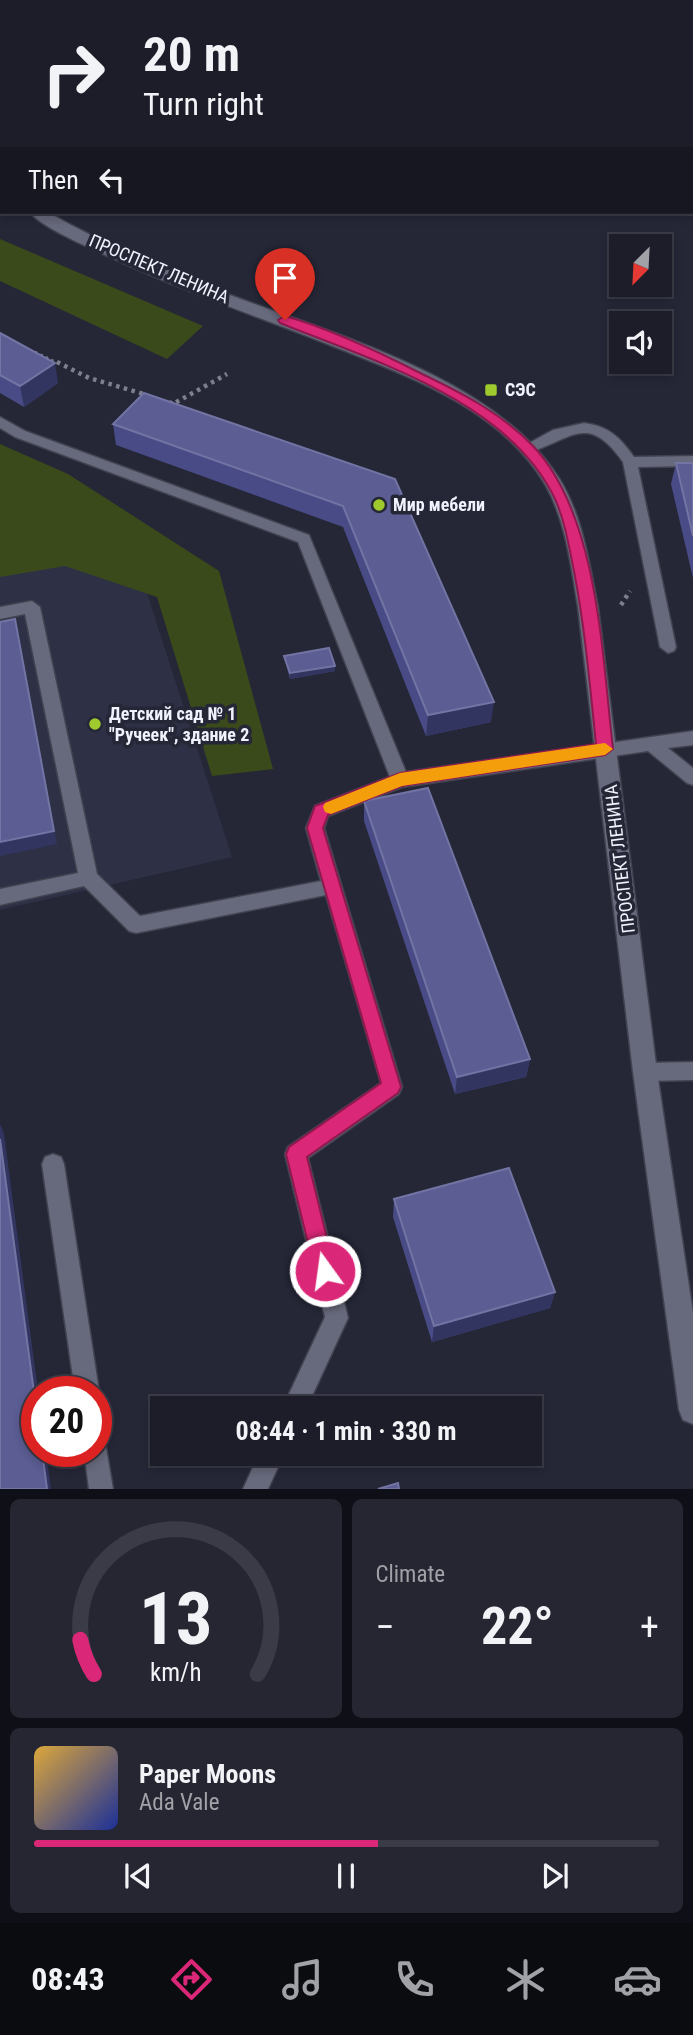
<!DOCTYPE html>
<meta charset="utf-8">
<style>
body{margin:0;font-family:"Roboto Condensed",sans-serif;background:#252631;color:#f1f3f6;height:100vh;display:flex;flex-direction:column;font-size:26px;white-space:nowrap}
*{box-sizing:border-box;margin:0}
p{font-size:23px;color:#a0a2a8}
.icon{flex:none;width:38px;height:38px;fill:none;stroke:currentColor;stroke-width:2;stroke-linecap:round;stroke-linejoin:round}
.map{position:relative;height:1489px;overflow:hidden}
.details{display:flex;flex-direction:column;gap:10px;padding:10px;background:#0f1017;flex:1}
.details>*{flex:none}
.banner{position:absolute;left:0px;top:0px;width:693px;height:214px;box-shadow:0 4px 10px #0003,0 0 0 2px #3a3b46;background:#1c1d29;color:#f1f3f6;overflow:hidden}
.needle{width:46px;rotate:204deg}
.buttons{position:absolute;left:609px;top:234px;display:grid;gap:14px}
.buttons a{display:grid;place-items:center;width:63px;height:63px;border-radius:0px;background:#1c1d29;box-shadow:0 4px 10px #0003,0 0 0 2px #3a3b46;font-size:35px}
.speed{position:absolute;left:21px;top:1376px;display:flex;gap:14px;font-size:35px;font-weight:700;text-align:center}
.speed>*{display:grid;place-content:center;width:91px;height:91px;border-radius:50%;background:#1c1d29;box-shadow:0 4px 10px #0003,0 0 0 2px #3a3b46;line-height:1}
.speed .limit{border:10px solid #d22;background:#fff;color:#111}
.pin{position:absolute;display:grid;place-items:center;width:60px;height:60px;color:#fff;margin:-72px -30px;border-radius:50% 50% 50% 0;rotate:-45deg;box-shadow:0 0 7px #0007}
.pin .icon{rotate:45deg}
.me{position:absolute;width:77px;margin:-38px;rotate:346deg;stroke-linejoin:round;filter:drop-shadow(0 0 5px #0008)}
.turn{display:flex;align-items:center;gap:24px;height:147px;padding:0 28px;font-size:32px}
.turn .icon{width:91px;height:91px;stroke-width:2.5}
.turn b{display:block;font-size:49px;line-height:60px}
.then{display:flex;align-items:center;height:66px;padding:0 28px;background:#0003;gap:14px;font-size:26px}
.big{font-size:52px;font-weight:700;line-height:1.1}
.details .tile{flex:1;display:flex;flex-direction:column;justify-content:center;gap:10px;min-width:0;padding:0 24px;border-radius:10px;background:#252631}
.details .dial{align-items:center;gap:0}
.dial svg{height:182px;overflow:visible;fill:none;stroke:#3a3b46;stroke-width:7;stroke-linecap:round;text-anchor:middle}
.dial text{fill:#f1f3f6;stroke:none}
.song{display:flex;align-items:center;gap:21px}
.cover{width:84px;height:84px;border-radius:10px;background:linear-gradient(135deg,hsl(40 70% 55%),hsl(230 70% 35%))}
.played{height:7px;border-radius:4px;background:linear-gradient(90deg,#db2777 55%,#3a3b46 55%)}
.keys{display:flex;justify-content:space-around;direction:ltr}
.heat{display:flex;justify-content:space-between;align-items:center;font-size:38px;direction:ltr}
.details .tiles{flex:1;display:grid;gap:10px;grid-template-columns:1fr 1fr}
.tile:last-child{grid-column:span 2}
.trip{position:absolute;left:150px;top:1396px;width:392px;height:70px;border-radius:0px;background:#1c1d29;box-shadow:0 4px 10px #0003,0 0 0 2px #3a3b46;font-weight:700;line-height:70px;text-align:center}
.menu{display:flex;height:112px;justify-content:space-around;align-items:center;background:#0b0c10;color:#a0a2a8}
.menu .icon{width:49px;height:49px}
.menu .on{color:#db2777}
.menu b{font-size:32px;color:#f1f3f6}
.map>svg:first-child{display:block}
.built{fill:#2e3046}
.green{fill:#3b4a1a}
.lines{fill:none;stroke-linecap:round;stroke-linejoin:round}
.service-casing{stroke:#40424f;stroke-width:3}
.secondary-casing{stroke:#40424f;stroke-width:3}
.path-far1{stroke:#7d7f8d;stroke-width:2.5;stroke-dasharray:2.5 3.5;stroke-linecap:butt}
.path{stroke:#7d7f8d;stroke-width:4.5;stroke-dasharray:3.5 4.5;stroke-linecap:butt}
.service{fill:#67697c;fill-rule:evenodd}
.secondary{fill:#67697c;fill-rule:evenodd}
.wall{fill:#494b86}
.shaded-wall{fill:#333561}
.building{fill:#5b5d93;stroke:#7274a3;stroke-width:2}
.route{fill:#db2777;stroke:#8e194d;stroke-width:2}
.slow{fill:#f59e0b}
.poi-dot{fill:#9fca2d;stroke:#252737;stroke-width:2.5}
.labels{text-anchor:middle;stroke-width:7;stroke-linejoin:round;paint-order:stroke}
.street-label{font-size:18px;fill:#f0f2fd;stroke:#252737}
.poi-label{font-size:18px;font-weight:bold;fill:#f0f2fd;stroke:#252737;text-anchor:start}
</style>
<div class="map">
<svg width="693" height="1489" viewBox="0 0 693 1489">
<rect width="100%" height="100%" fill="#252737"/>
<path class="built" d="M91,556L146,590L232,857L0,910V571Z"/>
<path class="green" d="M0,239L203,326L167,359L0,281Z
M0,444L68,474L219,571L273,769L212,776L157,597L65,566L0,577Z"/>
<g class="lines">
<g class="service-casing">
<path id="service" d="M0,417L25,431L309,535L406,772L693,731V745L668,748L693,768V785L687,783L648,751L402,787L328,816L324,828L402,1087L399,1094L308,1158L348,1318L306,1409H282L325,1317L285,1154L288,1147L381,1083L326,895L136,933L129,931L84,886L0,905V889L78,873L25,614L0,619V607L32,601L40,607L97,874L140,916L321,881L306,828L315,806L390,777L298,542L15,437L0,428Z
M584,423C608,426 620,437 634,457L693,456V466L638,467L676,647L674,651L668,653L660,647L623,462C587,411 572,440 527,453L520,448L553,430Z
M693,1062V1080L645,1081L638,1079L635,1072L638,1065L645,1063Z
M53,1154L61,1157L64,1164L99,1391L96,1397V1391H75L42,1164L45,1157Z
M96,1439L105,1442L113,1489H89L84,1451H96Z
M259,1454H284L268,1489H243Z"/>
</g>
<g class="secondary-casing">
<path id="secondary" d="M0,183H2V193H0Z
M30,212H47C106,245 167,271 230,295C333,334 486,376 552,468C582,508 588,559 598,607L657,1072L693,1313V1424L683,1420L679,1410L633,1072L578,607C571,566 566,521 545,484C500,408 408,376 330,345C264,319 197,296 132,267C109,256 43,230 30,212Z"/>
</g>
<path class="path-far1" d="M35,352L60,364"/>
<path class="path" d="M57,362L89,378L147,395
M169,402L173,404L227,374
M621,605L630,591"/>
<use href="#service" class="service"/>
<use href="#secondary" class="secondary"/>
</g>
<path class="wall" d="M597,0H693V48L691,47V2H600Z
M0,333L58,383L24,407L0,393Z
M113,424L395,479L491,722L426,736L343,527L116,445Z
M676,463H693V578L671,484Z
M284,656L335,666V671L290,679L285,661Z
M364,801L530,1059L526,1077L455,1094L364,821Z
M394,1199L555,1292L550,1308L432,1342L393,1217Z"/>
<path class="shaded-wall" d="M55,363L58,383L24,407L20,386Z
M15,619L57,844L0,856V842Z
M335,666V671L290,679V673Z
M494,702L491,722L426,736L428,715Z
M530,1059L526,1077L455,1094L457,1077Z
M0,1124L4,1134L38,1391H37V1415L0,1139Z
M555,1292L550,1308L432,1342L434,1326Z
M42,1451H46L51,1489H47Z"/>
<path class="building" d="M631,0H672L675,2H634Z
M691,9L693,10V31L691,30Z
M0,333L55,363L20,386L0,375Z
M144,393L395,479L494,702L428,715L343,506L113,424Z
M676,463H693V536Z
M15,619L54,831L0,842V622Z
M329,648L335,666L290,673L284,656Z
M428,788L530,1059L457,1077L364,801Z
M0,1139L37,1415V1451H42L47,1489H0Z
M509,1168L555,1292L434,1326L394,1199Z
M398,1483L399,1489H378Z"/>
<path class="route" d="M285,316C328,328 381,353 422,374C462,393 501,413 533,446C599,516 602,657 613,749L605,755L402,786L328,815L323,828L401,1087L398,1093L307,1157L335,1271L332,1278L325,1281L318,1278L315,1271L286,1154L289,1147L381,1083L307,828L315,806L400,773L596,744C590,686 585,628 574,571C569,547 565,521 555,499C509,401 374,361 280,323L278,320Z"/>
<path class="slow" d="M605,743L613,749L605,755L402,786L331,814L325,812L323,807L325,803L400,773Z"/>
<g class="poi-dot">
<rect x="484" y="383" width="14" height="14" rx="3.5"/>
<circle cx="379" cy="505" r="7"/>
<circle cx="95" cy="724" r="7"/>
</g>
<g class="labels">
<g class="street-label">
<text transform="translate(159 269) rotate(23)" y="6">ПРОСПЕКТ ЛЕНИНА</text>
<text transform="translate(620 859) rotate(-97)" y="6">ПРОСПЕКТ ЛЕНИНА</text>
</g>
<g class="poi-label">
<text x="505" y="396">СЭС</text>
<text x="393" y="511">Мир мебели</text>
<text x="109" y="720">Детский сад № 1<tspan x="109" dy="21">"Ручеек", здание 2</tspan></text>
</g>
</g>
</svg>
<div class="buttons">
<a><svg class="needle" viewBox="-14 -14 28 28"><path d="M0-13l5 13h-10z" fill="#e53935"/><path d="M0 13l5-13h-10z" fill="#a0a2a8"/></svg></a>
<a><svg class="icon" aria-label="sound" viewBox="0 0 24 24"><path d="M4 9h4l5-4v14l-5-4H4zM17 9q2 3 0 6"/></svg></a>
</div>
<div class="speed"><div class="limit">20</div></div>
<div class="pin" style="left:285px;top:320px;background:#d93025"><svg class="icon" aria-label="arrive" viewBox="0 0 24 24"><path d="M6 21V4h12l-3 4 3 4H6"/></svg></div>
<svg class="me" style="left:325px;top:1271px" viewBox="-20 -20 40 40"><circle r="17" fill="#db2777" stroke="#fff" stroke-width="3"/><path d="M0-11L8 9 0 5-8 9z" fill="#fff"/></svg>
<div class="trip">08:44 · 1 min · 330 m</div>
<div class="banner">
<div class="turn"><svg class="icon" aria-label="right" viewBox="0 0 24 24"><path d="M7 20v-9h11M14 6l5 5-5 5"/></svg><div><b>20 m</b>Turn right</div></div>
<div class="then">Then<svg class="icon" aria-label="left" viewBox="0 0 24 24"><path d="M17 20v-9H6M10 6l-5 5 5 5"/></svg></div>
</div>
</div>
<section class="details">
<div class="tiles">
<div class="tile dial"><svg viewBox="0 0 100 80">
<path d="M14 69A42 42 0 1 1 86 69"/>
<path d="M14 69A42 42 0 0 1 8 54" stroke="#db2777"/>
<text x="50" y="56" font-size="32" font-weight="700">13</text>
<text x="50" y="72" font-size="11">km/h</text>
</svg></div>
<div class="tile"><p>Climate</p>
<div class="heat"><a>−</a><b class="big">22°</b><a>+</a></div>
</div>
<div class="tile">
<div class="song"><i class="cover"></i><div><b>Paper Moons</b><p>Ada Vale</p></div></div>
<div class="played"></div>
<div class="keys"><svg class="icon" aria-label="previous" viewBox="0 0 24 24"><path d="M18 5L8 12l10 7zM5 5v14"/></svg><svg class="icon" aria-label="pause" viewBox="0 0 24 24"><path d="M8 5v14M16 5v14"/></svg><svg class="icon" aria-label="next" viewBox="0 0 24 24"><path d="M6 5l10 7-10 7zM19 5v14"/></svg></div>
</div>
</div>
</section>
<nav class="menu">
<b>08:43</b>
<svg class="icon on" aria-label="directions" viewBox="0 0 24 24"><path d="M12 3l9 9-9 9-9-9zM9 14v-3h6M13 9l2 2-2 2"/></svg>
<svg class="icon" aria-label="music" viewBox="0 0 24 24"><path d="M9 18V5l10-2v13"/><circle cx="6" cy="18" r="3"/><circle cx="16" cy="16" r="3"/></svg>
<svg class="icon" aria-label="phone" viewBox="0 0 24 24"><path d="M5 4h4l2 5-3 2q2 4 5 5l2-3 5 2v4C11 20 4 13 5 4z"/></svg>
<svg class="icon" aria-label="climate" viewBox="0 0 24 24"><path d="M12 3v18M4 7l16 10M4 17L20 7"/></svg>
<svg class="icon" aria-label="car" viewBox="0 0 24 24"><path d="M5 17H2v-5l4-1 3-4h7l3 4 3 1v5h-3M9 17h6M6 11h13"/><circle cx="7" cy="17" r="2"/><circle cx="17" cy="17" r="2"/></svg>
</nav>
